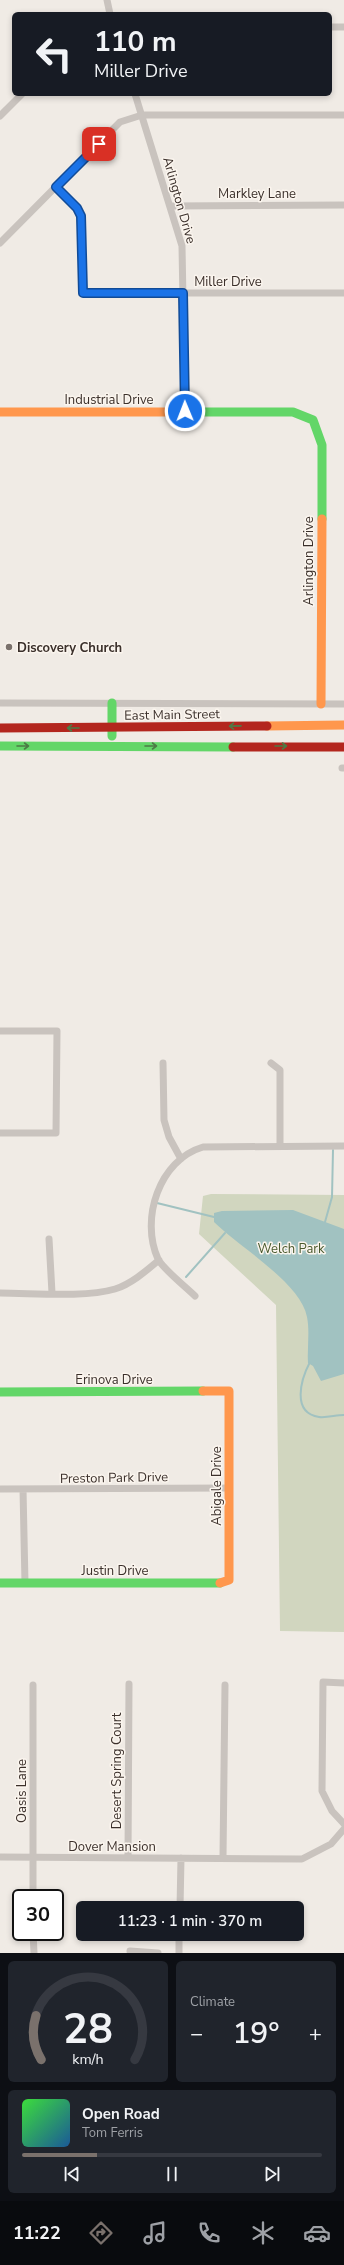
<!DOCTYPE html>
<meta charset="utf-8">
<style>
body{margin:0;font-family:"Nunito Sans",sans-serif;background:#20242c;color:#f1f3f6;height:100vh;display:flex;flex-direction:column;font-size:15px;white-space:nowrap}
*{box-sizing:border-box;margin:0}
p{font-size:13px;color:#9ea1a6}
.icon{flex:none;width:22px;height:22px;fill:none;stroke:currentColor;stroke-width:2;stroke-linecap:round;stroke-linejoin:round}
.map{position:relative;height:1953px;overflow:hidden}
.sheet{display:flex;flex-direction:column;gap:8px;padding:8px;background:#0d0f14;flex:1}
.sheet>*{flex:none}
.banner{position:absolute;left:12px;top:12px;width:320px;height:84px;border-radius:6px;box-shadow:0 2px 6px #0003;background:#171b24;color:#f1f3f6;overflow:hidden}
.speed{position:absolute;left:12px;top:1889px;display:flex;gap:8px;font-size:20px;font-weight:700;text-align:center}
.speed>*{display:grid;place-content:center;width:52px;height:52px;border-radius:50%;background:#171b24;box-shadow:0 2px 6px #0003;line-height:1}
.speed .limit{border:2px solid #111;border-radius:6px;background:#fff;color:#111}
.pin{position:absolute;display:grid;place-items:center;width:34px;height:34px;color:#fff;margin:-17px;border-radius:8px;box-shadow:0 2px 6px #0006}
.me{position:absolute;width:44px;margin:-22px;rotate:359deg;stroke-linejoin:round;filter:drop-shadow(0 0 3px #0008)}
.turn{display:flex;align-items:center;gap:14px;height:84px;padding:0 16px;font-size:18px}
.turn .icon{width:52px;height:52px;stroke-width:2.5}
.turn b{display:block;font-size:28px;line-height:34px}
.big{font-size:30px;font-weight:600;line-height:1.1}
.sheet .widget{flex:1;display:flex;flex-direction:column;justify-content:center;gap:6px;min-width:0;padding:0 14px;border-radius:6px;background:#20242c}
.sheet .dial{align-items:center;gap:0}
.dial svg{height:104px;overflow:visible;fill:none;stroke:#363941;stroke-width:7;stroke-linecap:round;text-anchor:middle}
.dial text{fill:#f1f3f6;stroke:none}
.song{display:flex;align-items:center;gap:12px}
.cover{width:48px;height:48px;border-radius:6px;background:linear-gradient(135deg,hsl(120 70% 55%),hsl(210 70% 35%))}
.played{height:4px;border-radius:2px;background:linear-gradient(90deg,#7a716c 25%,#363941 25%)}
.keys{display:flex;justify-content:space-around;direction:ltr}
.heat{display:flex;justify-content:space-between;align-items:center;font-size:22px;direction:ltr}
.sheet .tiles{flex:1;display:grid;gap:8px;grid-template-columns:1fr 1fr}
.widget:last-child{grid-column:span 2}
.trip{position:absolute;left:76px;top:1901px;width:228px;height:40px;border-radius:6px;background:#171b24;box-shadow:0 2px 6px #0003;font-weight:600;line-height:40px;text-align:center}
.tab-bar{display:flex;height:64px;justify-content:space-around;align-items:center;background:#090b0e;color:#9ea1a6}
.tab-bar .icon{width:28px;height:28px}
.tab-bar .selected{color:#7a716c}
.tab-bar b{font-size:18px;color:#f1f3f6}
.map>svg:first-child{display:block}
.green{fill:#d1d6bf}
.water{fill:#a1c2c1}
.lines{fill:none;stroke-linecap:round;stroke-linejoin:round}
.stream{stroke:#a1c2c1;stroke-width:2}
.street{stroke:#c9c3be;stroke-width:7}
.fast{stroke:#63d668;stroke-width:9}
.slow{stroke:#ff974d;stroke-width:9}
.jam{stroke:#b3261e;stroke-width:9}
.oneway{stroke:#4d7b46}
.route-casing{stroke:#114b97;stroke-width:10}
.route{stroke:#1a73e8;stroke-width:7}
.poi-dot{fill:#7a716c;stroke:#fbf5ee;stroke-width:1.5}
.labels{text-anchor:middle;stroke-width:3;stroke-linejoin:round;paint-order:stroke}
.street-label{font-size:13px;fill:#3b302b;stroke:#fbf5ee}
.poi-label{font-size:13px;font-weight:bold;fill:#3b302b;stroke:#fbf5ee;text-anchor:start}
.park-label{font-size:13px;fill:#4a5a2e;stroke:#fbf5ee}
</style>
<div class="map">
<svg width="344" height="1953" viewBox="0 0 344 1953">
<rect width="100%" height="100%" fill="#f0ebe5"/>
<path class="green" d="M211,1194L344,1195V1632L280,1631L276,1305L199,1234L203,1196Z"/>
<path class="water" d="M293,1210L344,1229V1374L321,1381L313,1366L308,1363C307,1348 310,1332 307,1317C301,1283 239,1247 214,1222V1213L222,1211Z"/>
<g class="lines">
<path class="stream" d="M157,1203L214,1217
M325,1222L332,1197L333,1150
M186,1277L225,1233
M310,1362C301,1379 291,1413 319,1417C327,1418 336,1415 344,1415"/>
<path class="street" d="M107,0L110,14
M330,27H344
M135,94L182,246L185,411
M0,116L22,94
M56,187L77,208L81,216L83,293H344
M170,206L344,205
M0,243L120,122L142,115H344
M0,703L344,704
M342,768H344
M0,1031H57L56,1133H0
M163,1063L164,1120L169,1137L181,1159
M271,1063L280,1070V1146
M49,1239L52,1293
M0,1293C33,1293 84,1298 115,1289C131,1284 146,1271 159,1260
M195,1296C187,1288 162,1268 158,1259C140,1219 159,1160 203,1147L344,1146
M0,1489L229,1488
M23,1489L25,1583
M344,1683L323,1682L322,1791L332,1811L344,1824
M33,1685V1898
M0,1857L302,1859L331,1844L344,1829
M223,1857L225,1685
M128,1858L129,1684
M180,1908L181,1858
M33,1932L34,1953
M130,1951L158,1953
M179,1953V1934"/>
<path class="fast" d="M188,412H293L313,420L322,445V519
M112,703V736
M0,746L233,747
M0,1392L203,1391
M0,1583H220"/>
<path class="slow" d="M0,412H188
M321,704L322,519
M267,726L344,725
M203,1391H229V1580L220,1583"/>
<path class="jam" d="M0,728L267,726
M233,747H344"/>
</g>
<defs><path id="oneway-shaft" d="M-6 0H5M1.5-3L5.5 0L1.5 3" fill="none" stroke-width="1.6" stroke-linecap="round" stroke-linejoin="round"/></defs>
<g class="oneway">
<use href="#oneway-shaft" transform="translate(235 726) rotate(179)"/>
<use href="#oneway-shaft" transform="translate(73 728) rotate(180)"/>
<use href="#oneway-shaft" transform="translate(23 746)"/>
<use href="#oneway-shaft" transform="translate(151 746)"/>
<use href="#oneway-shaft" transform="translate(281 746)"/>
</g>
<g class="lines">
<g class="route-casing">
<path id="route" d="M99,144L56,187L77,208L81,216L83,293H183L185,411"/>
</g>
<use href="#route" class="route"/>
</g>
<circle class="poi-dot" cx="9" cy="647" r="4"/>
<g class="labels">
<g class="street-label">
<text x="257" y="198">Markley Lane</text>
<text transform="translate(180 200) rotate(74)" y="5">Arlington Drive</text>
<text x="228" y="286">Miller Drive</text>
<text x="109" y="404">Industrial Drive</text>
<text transform="translate(308 561) rotate(-90)" y="5">Arlington Drive</text>
<text transform="translate(172 714) rotate(-1)" y="5">East Main Street</text>
<text x="114" y="1384">Erinova Drive</text>
<text transform="translate(114 1477) rotate(-1)" y="5">Preston Park Drive</text>
<text transform="translate(216 1486) rotate(-90)" y="5">Abigale Drive</text>
<text x="115" y="1575">Justin Drive</text>
<text transform="translate(116 1771) rotate(-90)" y="5">Desert Spring Court</text>
<text transform="translate(21 1791) rotate(-90)" y="5">Oasis Lane</text>
<text x="112" y="1851">Dover Mansion</text>
</g>
<g class="poi-label">
<text x="17" y="652">Discovery Church</text>
</g>
<g class="park-label">
<text x="291" y="1253">Welch Park</text>
</g>
</g>
</svg>
<div class="speed"><div class="limit">30</div></div>
<div class="pin" style="left:99px;top:144px;background:#d93025"><svg class="icon" aria-label="arrive" viewBox="0 0 24 24"><path d="M6 21V4h12l-3 4 3 4H6"/></svg></div>
<svg class="me" style="left:185px;top:411px" viewBox="-20 -20 40 40"><circle r="17" fill="#1a73e8" stroke="#fff" stroke-width="3"/><path d="M0-11L8 9 0 5-8 9z" fill="#fff"/></svg>
<div class="trip">11:23 · 1 min · 370 m</div>
<div class="banner">
<div class="turn"><svg class="icon" aria-label="left" viewBox="0 0 24 24"><path d="M17 20v-9H6M10 6l-5 5 5 5"/></svg><div><b>110 m</b>Miller Drive</div></div>
</div>
</div>
<section class="sheet">
<div class="tiles">
<div class="widget dial"><svg viewBox="0 0 100 80">
<path d="M14 69A42 42 0 1 1 86 69"/>
<path d="M14 69A42 42 0 0 1 10 35" stroke="#7a716c"/>
<text x="50" y="56" font-size="32" font-weight="700">28</text>
<text x="50" y="72" font-size="11">km/h</text>
</svg></div>
<div class="widget"><p>Climate</p>
<div class="heat"><a>−</a><b class="big">19°</b><a>+</a></div>
</div>
<div class="widget">
<div class="song"><i class="cover"></i><div><b>Open Road</b><p>Tom Ferris</p></div></div>
<div class="played"></div>
<div class="keys"><svg class="icon" aria-label="previous" viewBox="0 0 24 24"><path d="M18 5L8 12l10 7zM5 5v14"/></svg><svg class="icon" aria-label="pause" viewBox="0 0 24 24"><path d="M8 5v14M16 5v14"/></svg><svg class="icon" aria-label="next" viewBox="0 0 24 24"><path d="M6 5l10 7-10 7zM19 5v14"/></svg></div>
</div>
</div>
</section>
<nav class="tab-bar">
<b>11:22</b>
<svg class="icon selected" aria-label="directions" viewBox="0 0 24 24"><path d="M12 3l9 9-9 9-9-9zM9 14v-3h6M13 9l2 2-2 2"/></svg>
<svg class="icon" aria-label="music" viewBox="0 0 24 24"><path d="M9 18V5l10-2v13"/><circle cx="6" cy="18" r="3"/><circle cx="16" cy="16" r="3"/></svg>
<svg class="icon" aria-label="phone" viewBox="0 0 24 24"><path d="M5 4h4l2 5-3 2q2 4 5 5l2-3 5 2v4C11 20 4 13 5 4z"/></svg>
<svg class="icon" aria-label="climate" viewBox="0 0 24 24"><path d="M12 3v18M4 7l16 10M4 17L20 7"/></svg>
<svg class="icon" aria-label="car" viewBox="0 0 24 24"><path d="M5 17H2v-5l4-1 3-4h7l3 4 3 1v5h-3M9 17h6M6 11h13"/><circle cx="7" cy="17" r="2"/><circle cx="17" cy="17" r="2"/></svg>
</nav>
